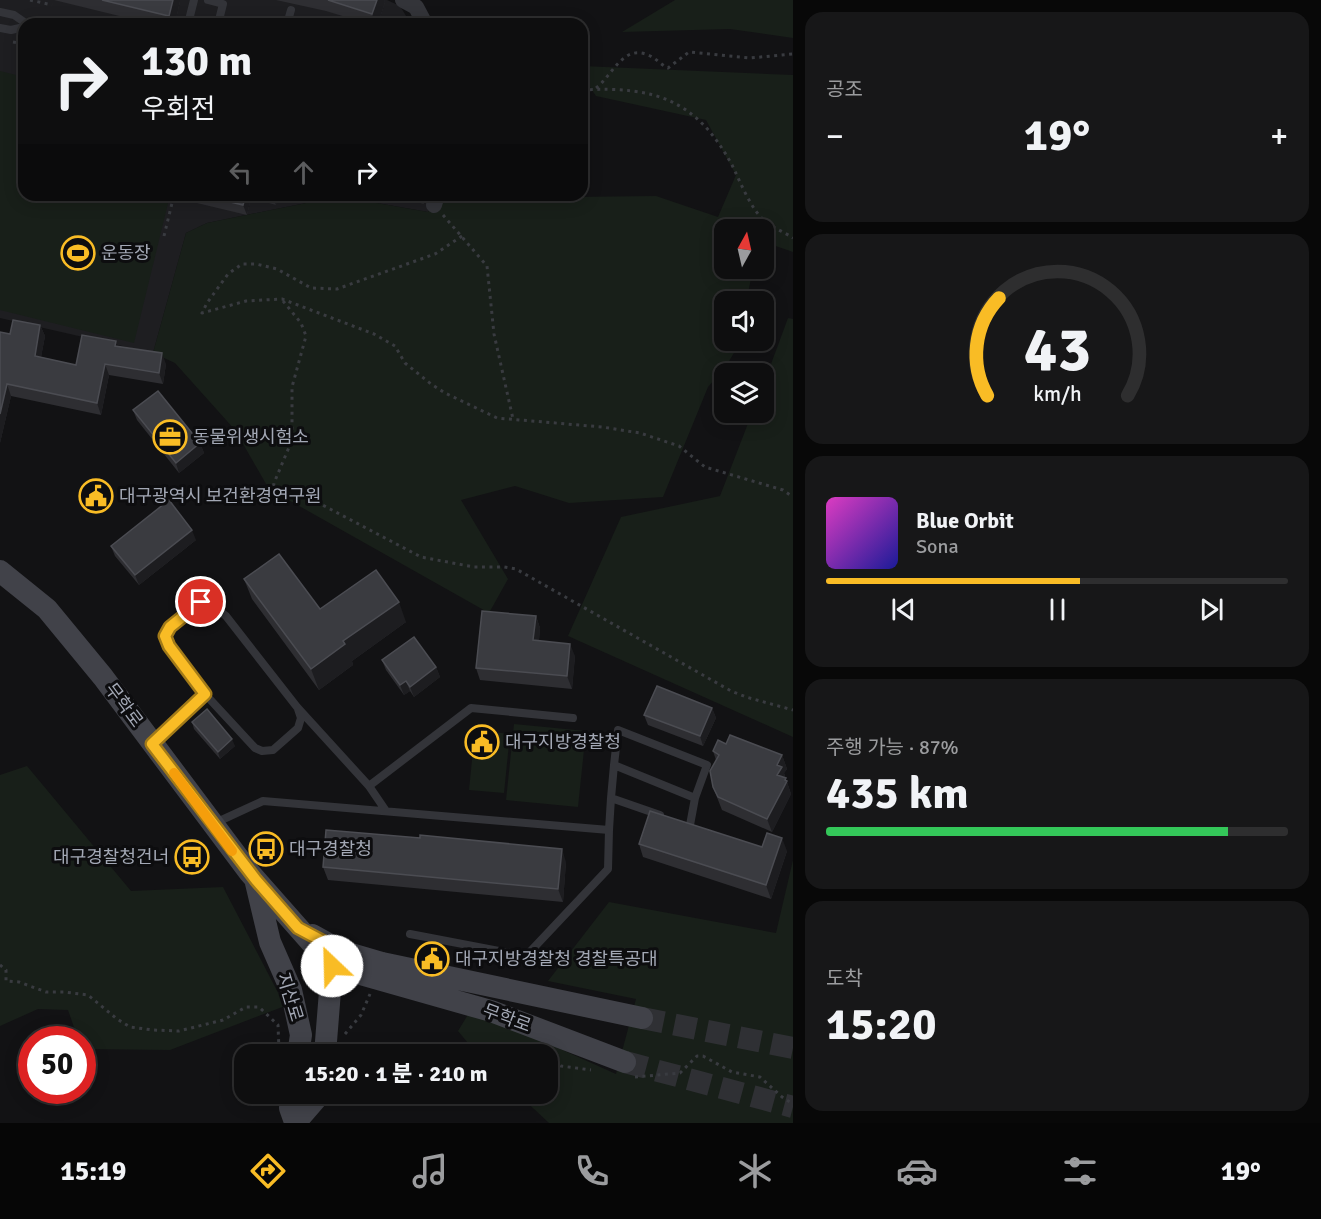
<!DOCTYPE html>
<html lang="ko">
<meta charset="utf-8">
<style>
body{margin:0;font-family:Signika,"Noto Sans KR",sans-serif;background:#171718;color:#f1f3f6;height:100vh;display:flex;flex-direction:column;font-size:22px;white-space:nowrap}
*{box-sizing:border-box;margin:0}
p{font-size:20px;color:#9b9c9e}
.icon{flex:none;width:33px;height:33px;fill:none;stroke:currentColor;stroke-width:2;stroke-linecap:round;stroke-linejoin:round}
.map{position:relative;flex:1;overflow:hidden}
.sheet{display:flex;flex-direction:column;gap:12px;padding:12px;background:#080808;width:528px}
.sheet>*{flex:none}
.banner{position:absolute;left:18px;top:18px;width:570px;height:183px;border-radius:18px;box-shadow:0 3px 15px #0003,0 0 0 2px #2e2e2f;background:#0e0e0f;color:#f1f3f6;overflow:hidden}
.needle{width:39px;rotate:8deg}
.buttons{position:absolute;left:714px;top:219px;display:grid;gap:12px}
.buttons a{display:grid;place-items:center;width:60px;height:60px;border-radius:12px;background:#0e0e0f;box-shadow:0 3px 15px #0003,0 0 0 2px #2e2e2f;font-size:30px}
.speed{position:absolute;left:18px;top:1026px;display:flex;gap:12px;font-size:30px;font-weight:700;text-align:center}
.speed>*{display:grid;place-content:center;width:78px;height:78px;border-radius:50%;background:#0e0e0f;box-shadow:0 3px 15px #0003,0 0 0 2px #2e2e2f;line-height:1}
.speed .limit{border:9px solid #d22;background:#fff;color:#111}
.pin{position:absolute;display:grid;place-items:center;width:51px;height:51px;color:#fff;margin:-26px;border:3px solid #fff;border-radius:50%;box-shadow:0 2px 6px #0007}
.me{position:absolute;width:66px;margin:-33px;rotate:336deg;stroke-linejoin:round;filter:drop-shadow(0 0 4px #0008)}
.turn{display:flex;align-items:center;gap:21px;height:126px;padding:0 24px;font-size:27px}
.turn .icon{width:78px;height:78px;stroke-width:2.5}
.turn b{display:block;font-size:42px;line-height:51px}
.lanes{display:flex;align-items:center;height:57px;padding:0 24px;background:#0003;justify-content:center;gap:30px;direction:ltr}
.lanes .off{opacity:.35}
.big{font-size:45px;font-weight:800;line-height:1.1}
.sheet .card{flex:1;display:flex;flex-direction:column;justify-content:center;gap:9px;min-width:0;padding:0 21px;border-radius:18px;background:#171718}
.sheet .dial{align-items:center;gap:0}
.dial svg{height:156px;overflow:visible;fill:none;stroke:#2e2e2f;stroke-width:7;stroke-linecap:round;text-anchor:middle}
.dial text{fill:#f1f3f6;stroke:none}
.song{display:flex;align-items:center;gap:18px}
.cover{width:72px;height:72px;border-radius:9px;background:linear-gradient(135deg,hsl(310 70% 55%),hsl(240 70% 35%))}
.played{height:6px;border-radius:3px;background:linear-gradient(90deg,#f9bc25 55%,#2e2e2f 55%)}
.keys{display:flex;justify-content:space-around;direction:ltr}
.heat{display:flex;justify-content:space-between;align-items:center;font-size:33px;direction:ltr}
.charge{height:9px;border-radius:4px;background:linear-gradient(90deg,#34c759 87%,#2e2e2f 0)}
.trip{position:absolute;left:234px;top:1044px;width:324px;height:60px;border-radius:18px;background:#0e0e0f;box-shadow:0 3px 15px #0003,0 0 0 2px #2e2e2f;font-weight:800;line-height:60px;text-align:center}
.tab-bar{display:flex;height:96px;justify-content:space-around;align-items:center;background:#060606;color:#9b9c9e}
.tab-bar .icon{width:42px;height:42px}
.tab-bar .active{color:#f9bc25}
.tab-bar b{font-size:27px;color:#f1f3f6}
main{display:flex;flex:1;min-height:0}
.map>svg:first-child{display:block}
.built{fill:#1e1e21}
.green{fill:#181f19}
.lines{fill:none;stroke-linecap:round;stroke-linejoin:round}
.secondary-tunnel{stroke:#2f3034;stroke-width:22;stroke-dasharray:22 11;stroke-linecap:butt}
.path{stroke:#393b40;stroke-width:3;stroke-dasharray:3 4.5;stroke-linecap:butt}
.service{stroke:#333439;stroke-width:8}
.minor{stroke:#333439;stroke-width:16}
.secondary{stroke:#414249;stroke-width:22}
.wall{fill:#2e2e32}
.shaded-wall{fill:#1d1d20}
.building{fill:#3a3b40;stroke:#4b4c52;stroke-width:1.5}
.route-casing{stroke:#a27a18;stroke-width:15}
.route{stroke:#f9bc25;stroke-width:10}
.slow{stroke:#f59e0b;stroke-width:10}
.labels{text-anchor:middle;stroke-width:6;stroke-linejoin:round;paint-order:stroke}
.poi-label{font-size:18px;fill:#a3a8b5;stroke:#0d0d0f;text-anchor:start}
.street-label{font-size:18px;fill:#a3a8b5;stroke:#0d0d0f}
</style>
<main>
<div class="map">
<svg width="793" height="1123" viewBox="0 0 793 1123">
<rect width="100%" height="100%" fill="#121214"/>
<path class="built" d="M0,0H387L400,6L411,24H24V195H432L428,212L354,199H326L207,223L186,233L153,353L0,318Z"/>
<path class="green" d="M675,0H793V38L730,29L622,32Z
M582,66L793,75V252L764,242V230H724V268L753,269L748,293L724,302V340L741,341L725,368L708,387L663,497L569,503L515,486L461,500L508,579L489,613L269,489L235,430L175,363L153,353L186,233L207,223L326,199H354L428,212L434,195H484L495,198L656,196L718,217L736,175L706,120L596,96L582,75Z
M0,71L24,77V195H170L134,343L0,310Z
M788,318L793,319V737L568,636L621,517L720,496L752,413L764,412V383Z
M514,724L586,731L578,807L506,800Z
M475,730L510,734L504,793L469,790Z
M27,766L131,891L223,887L285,1006L170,1050L83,1049L82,1040L78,1039L68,1010L38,1009L0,1026V775Z
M793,860V1123H549L518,1094H548V1054H477L458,1031L469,1013L509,1026L616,1074L636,999L548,981L609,902L776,933Z"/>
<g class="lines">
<path class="secondary-tunnel" d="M642,1018L793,1048
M625,1062L793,1107"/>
<path class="path" d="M30,0L52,5
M13,42L24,44
M596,88C612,76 623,44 648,55C656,58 661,65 668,68L689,52L750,58L793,54
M582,90C654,86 696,99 732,165C740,181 751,210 765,221C773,228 784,232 793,238
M443,215L487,266L494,334L513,419
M164,236L174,195
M462,236L435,254L337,289L311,288L277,269L256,264H242L228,274L207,303L202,313L246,301L282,299L374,334L395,346L405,363L431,384L445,393L497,418L602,427L640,433L679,446L705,467L783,490L793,497
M283,301L301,323L306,336L292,387V440L274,483L273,489L275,492L301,496L313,500L421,557L474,567H504L516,569L731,691L746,697L793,710
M0,965L6,970V981L19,982L46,992H64L88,995L117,1019L130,1027L153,1030L179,1031L223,1020L246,1007H259L278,1025L279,1050
M345,1034L361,1015L370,994
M548,1057L561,1066L591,1070
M635,1077L680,1073L697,1056H703L732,1072L760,1077L782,1097L793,1104"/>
<path class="service" d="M208,0L223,4L218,24
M0,12L14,15L27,24
M188,24L194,0
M287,24L291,10
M0,28L11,30L24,27
M205,694L169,646L165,636L170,627L201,602L210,604L226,616L297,707L369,786
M155,742L205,694L255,748L262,751L273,750L298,728L301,718L298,709
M614,765L618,730L707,765L695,798
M611,798L614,765L695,798L690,825
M386,811L369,786L471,708L573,718
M215,823L263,801L609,830L608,869L526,956L410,934
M609,830L611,798L660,815"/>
<path class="minor" d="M403,0L416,7L425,24
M434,205L437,195"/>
<path class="secondary" d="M0,571L47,609L103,677L249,872L332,966L491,1011L625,1062
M256,883L270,942L291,990L301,1035L298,1054
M312,935L341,951L382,963L642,1018
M325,1054L332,966L329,952
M291,1094L290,1108L295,1122
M295,1123L320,1094"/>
</g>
<path class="wall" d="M54,0H180V1L175,24H152Z
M276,0H384L385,2L378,24H369L326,11Z
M175,195H317L302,200L289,199L288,201L278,198L276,205L251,198L247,215L176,198Z
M389,195H426L424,204Z
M40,325L45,336L41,357L76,365L118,346L166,364L163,384L109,375L101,415L11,396L0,443V332L10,334Z
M133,410L200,443L204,453L179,473L137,420Z
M196,540L139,585L115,556L111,546Z
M244,579L320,609L406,622L352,661L353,665L319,690L252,599Z
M536,616L540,628L539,640L575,656L572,689L480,680L476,668Z
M382,660L436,667L440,677L414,697L410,691L404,695L386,670Z
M712,708L716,718L703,746L648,725L644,715Z
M192,722L235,746L220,759L194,729Z
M726,744L782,755L787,769L784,773L791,794L772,832L722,810L713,787L716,760L713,751Z
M420,838L566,862L563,902L328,880L323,867Z
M639,844L762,847L787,851L771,899L643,857Z"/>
<path class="shaded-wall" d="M173,0H180V1L175,24H172L169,16Z
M377,0H384L385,2L378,24H376L372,14Z
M246,195H250L251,198L247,215L243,205Z
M272,195H277L278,198L276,205Z
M420,195H426L424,204Z
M40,325L45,336L39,368L35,356Z
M162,353L166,364L163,384L159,373Z
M105,364L109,375L101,415L97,403Z
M7,384L11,396L0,443V414Z
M200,443L204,453L179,473L176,463Z
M192,530L196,540L139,585L135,575Z
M399,602L406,622L352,661L353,665L319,690L311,669L343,641Z
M536,616L540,628L538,652L533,640Z
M570,644L575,656L572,689L567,676Z
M436,667L440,677L414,697L410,687Z
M406,681L410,691L404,695L400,685Z
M712,708L716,718L703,746L700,736Z
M232,739L235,746L220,759L218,752Z
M782,755L787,769L784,773L791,794L772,832L767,819L777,775V765Z
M782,838L787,851L771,899L766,885Z
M562,849L566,862L563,902L558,889Z"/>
<path class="building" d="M102,0H173L169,16Z
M328,0H377L372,14Z
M202,195H246L243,205Z
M13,320L40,325L35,356L76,365L82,335L116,341L115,346L162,353L159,373L105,364L97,403L7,384L0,414V332L10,334Z
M158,391L200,443L176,463L133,410Z
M169,500L192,530L135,575L111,546Z
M279,554L320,609L376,570L399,602L343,641L345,644L311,669L244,579Z
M482,611L536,616L533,640L570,644L567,676L476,668Z
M414,637L436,667L410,687L406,681L400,685L382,660Z
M657,686L712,708L700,736L644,715Z
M207,709L232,739L218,752L192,722Z
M730,735L782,755L777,765L782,767L777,775L786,778L785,780L787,781L767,819L718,797L713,787L710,771L719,755L713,751L718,740L726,744Z
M650,811L762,847L767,833L782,838L766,885L639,844Z
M326,830L420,838V835L562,849L558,889L323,867Z"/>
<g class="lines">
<g class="route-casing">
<path id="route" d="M201,602L170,627L165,636L169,646L205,694L152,744L256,880L298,928L328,944L332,966"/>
</g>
<use href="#route" class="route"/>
<path class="slow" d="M174,773L232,851"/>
</g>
<defs>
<g id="stadium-ring" transform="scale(1.725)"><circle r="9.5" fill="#0d0d0f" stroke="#f9bc25" stroke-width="1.5"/><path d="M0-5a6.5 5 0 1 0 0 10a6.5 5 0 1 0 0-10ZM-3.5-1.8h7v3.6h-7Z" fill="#f9bc25"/></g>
<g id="office-ring" transform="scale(1.725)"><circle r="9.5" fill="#0d0d0f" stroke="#f9bc25" stroke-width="1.5"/><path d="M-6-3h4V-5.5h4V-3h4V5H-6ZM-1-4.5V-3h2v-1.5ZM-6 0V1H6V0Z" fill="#f9bc25"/></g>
<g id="civic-ring" transform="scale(1.725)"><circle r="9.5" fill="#0d0d0f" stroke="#f9bc25" stroke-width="1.5"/><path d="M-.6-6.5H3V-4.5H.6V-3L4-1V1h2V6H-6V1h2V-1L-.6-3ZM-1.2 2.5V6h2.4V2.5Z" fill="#f9bc25"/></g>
<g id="bus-ring" transform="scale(1.725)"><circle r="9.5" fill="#0d0d0f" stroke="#f9bc25" stroke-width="1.5"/><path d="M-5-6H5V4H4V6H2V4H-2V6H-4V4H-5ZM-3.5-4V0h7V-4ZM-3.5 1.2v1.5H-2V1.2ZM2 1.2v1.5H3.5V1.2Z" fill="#f9bc25"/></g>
</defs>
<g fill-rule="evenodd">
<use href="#stadium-ring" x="78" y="253"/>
<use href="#office-ring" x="170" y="437"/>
<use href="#civic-ring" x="96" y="496"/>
<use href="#civic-ring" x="482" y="742"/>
<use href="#bus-ring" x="266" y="849"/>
<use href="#bus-ring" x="192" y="857"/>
<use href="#civic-ring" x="432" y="959"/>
</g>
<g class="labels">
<g class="poi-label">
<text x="101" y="259">운동장</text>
<text x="193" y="443">동물위생시험소</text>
<text x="119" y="502">대구광역시 보건환경연구원</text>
<text x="505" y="748">대구지방경찰청</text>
<text x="289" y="855">대구경찰청</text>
<text x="169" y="863" text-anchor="end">대구경찰청건너</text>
<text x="455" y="965">대구지방경찰청 경찰특공대</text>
</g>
<g class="street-label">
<text transform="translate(124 705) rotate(53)" y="6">무학로</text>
<text transform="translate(290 997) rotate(73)" y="6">지산로</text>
<text transform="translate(507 1018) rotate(20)" y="6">무학로</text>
</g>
</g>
</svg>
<div class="buttons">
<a><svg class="needle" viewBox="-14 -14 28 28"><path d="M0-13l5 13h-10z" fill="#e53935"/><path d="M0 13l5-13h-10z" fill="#9b9c9e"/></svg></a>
<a><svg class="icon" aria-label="sound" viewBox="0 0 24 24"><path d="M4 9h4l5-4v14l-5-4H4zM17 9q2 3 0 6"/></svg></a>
<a><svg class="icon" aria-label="layers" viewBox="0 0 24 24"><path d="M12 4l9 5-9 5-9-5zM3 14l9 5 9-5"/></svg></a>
</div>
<div class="speed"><div class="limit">50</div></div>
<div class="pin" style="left:201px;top:602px;background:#d93025"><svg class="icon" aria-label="arrive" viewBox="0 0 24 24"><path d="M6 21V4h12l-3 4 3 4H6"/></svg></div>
<svg class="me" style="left:332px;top:966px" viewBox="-20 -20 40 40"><circle r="19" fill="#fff"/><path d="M0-13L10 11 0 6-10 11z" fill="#f9bc25"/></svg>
<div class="trip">15:20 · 1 분 · 210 m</div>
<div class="banner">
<div class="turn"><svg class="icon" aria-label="right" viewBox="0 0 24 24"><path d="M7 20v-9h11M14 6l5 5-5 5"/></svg><div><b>130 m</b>우회전</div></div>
<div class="lanes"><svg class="icon off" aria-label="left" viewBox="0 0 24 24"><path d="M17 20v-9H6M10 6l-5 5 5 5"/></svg><svg class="icon off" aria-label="ahead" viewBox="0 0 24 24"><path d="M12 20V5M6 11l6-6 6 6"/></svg><svg class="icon" aria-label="right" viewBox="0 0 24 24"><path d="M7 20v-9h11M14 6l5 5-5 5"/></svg></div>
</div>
</div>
<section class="sheet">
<div class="card"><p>공조</p>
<div class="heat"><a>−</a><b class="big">19°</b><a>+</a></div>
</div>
<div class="card dial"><svg viewBox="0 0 100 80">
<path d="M14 69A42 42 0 1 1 86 69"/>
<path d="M14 69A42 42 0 0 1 20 19" stroke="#f9bc25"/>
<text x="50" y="56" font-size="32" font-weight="700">43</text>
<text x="50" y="72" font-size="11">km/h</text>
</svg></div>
<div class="card">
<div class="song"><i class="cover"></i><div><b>Blue Orbit</b><p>Sona</p></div></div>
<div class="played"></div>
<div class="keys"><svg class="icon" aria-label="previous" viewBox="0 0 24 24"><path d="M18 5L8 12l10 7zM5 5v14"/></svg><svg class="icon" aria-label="pause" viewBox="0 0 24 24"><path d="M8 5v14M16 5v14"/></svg><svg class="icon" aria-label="next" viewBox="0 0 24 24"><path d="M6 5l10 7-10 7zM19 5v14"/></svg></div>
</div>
<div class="card"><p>주행 가능 · 87%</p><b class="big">435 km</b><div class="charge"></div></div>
<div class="card"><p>도착</p><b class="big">15:20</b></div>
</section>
</main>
<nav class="tab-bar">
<b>15:19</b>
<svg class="icon active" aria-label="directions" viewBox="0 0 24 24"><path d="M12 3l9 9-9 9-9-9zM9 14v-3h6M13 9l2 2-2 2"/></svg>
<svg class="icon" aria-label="music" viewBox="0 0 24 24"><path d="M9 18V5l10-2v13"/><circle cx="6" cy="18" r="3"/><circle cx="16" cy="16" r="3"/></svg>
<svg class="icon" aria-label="phone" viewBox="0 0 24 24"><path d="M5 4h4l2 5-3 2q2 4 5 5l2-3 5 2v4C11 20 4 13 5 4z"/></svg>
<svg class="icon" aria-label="climate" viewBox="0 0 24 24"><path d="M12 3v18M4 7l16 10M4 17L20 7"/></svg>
<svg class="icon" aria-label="car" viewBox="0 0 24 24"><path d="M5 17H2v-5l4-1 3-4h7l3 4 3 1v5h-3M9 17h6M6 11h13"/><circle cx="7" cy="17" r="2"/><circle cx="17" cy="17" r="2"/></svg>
<svg class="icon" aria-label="filters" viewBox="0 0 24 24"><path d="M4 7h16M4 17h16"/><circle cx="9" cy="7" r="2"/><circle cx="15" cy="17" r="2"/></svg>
<b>19°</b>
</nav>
